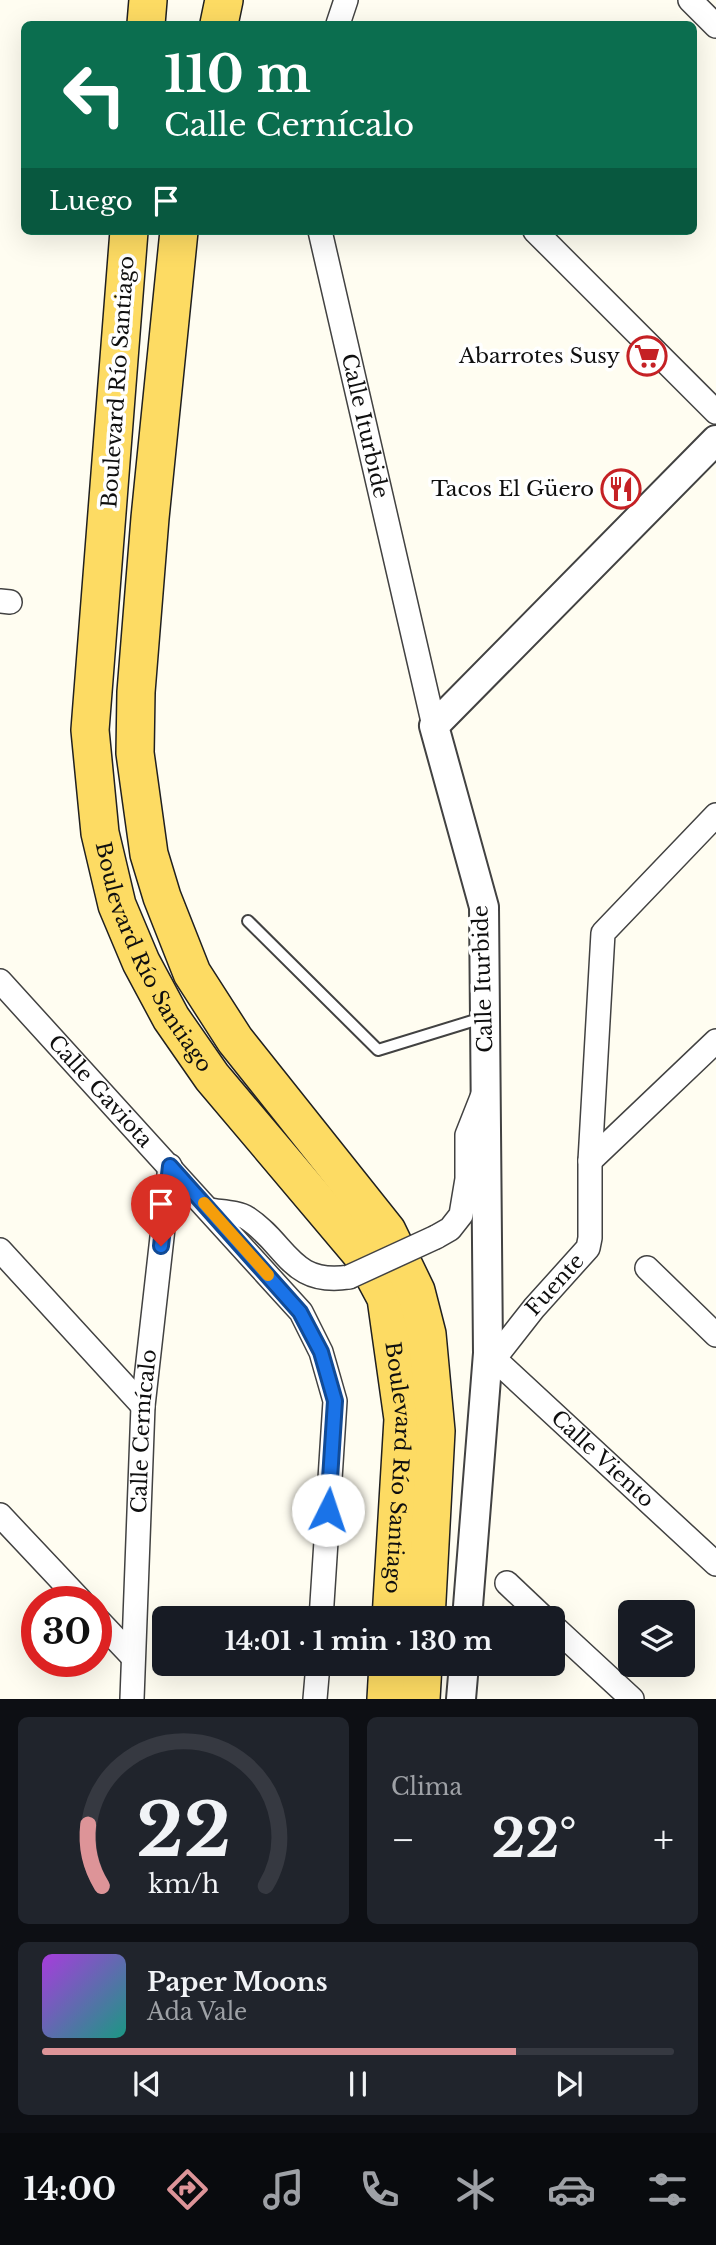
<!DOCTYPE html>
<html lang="es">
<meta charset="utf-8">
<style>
body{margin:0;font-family:"Libre Baskerville",serif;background:#20242c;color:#f1f3f6;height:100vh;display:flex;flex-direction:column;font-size:26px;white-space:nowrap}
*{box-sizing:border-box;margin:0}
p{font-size:23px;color:#9ea1a6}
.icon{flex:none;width:38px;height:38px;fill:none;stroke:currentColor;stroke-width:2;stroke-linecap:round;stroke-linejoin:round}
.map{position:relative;height:1699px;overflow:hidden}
.details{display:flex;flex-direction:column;gap:18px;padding:18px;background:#0d0f14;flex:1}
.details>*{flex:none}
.top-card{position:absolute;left:21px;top:21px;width:676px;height:214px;border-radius:10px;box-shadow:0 7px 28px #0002;background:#0b6e4f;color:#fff;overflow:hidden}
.tools{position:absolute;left:618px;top:1600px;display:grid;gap:14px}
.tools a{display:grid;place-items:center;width:77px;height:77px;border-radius:10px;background:#171b24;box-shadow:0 7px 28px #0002;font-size:35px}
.speed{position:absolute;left:21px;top:1586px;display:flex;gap:14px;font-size:35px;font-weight:700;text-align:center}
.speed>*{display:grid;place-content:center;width:91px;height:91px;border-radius:50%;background:#171b24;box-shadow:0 7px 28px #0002;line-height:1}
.speed .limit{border:10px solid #d22;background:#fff;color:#111}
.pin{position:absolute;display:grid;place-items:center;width:60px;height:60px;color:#fff;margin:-72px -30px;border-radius:50% 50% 50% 0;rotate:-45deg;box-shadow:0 0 7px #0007}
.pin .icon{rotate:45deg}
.me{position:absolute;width:77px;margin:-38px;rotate:4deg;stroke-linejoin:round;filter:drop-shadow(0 0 5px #0008)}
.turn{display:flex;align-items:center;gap:24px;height:147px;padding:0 28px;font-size:32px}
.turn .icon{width:91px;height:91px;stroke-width:2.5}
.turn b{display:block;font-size:49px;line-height:60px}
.then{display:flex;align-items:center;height:66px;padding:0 28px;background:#0003;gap:14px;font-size:26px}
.big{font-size:52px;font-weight:800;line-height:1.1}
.details .widget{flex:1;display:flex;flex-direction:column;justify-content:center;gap:10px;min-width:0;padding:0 24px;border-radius:10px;background:#20242c}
.details .dial{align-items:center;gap:0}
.dial svg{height:182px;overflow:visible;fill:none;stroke:#363941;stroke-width:7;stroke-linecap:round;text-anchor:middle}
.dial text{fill:#f1f3f6;stroke:none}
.song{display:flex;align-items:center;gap:21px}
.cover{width:84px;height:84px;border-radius:10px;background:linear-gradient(135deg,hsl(280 70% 55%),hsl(170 70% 35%))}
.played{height:7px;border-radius:4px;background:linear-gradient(90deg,#dd9498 75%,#363941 75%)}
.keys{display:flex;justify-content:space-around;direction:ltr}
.heat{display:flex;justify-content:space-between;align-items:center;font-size:38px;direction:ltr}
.details .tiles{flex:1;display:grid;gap:18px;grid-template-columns:1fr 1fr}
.widget:last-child{grid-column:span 2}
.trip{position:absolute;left:152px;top:1606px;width:413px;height:70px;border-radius:10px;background:#171b24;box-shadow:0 7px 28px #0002;font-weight:800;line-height:70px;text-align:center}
.tabs{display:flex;height:112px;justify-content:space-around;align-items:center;background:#090b0e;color:#9ea1a6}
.tabs .icon{width:49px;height:49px}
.tabs .current{color:#dd9498}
.tabs b{font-size:32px;color:#f1f3f6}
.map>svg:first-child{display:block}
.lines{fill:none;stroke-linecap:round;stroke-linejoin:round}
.service-casing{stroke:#424242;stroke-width:14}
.minor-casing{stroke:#424242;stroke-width:26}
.tertiary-casing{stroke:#424242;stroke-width:32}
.primary-casing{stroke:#202020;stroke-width:40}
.service{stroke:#fff;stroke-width:10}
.minor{stroke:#fff;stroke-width:23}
.tertiary{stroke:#fff;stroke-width:28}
.primary{stroke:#fddb63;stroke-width:37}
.minor-bridge-casing{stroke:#424242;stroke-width:26;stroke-linecap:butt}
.minor-bridge{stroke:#fff;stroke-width:23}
.route-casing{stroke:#114b97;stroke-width:18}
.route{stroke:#1a73e8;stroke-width:12}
.slow{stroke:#f59e0b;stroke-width:12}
.labels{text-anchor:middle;stroke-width:7;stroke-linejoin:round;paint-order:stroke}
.poi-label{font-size:21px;fill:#0f0f0f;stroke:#fff;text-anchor:end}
.street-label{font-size:21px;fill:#0f0f0f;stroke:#fff}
</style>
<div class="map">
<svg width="716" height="1699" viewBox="0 0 716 1699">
<rect width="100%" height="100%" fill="#fffdf1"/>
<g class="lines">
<g class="service-casing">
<path id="service" d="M248,921L378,1050L482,1018"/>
</g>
<g class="minor-casing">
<g id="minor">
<path d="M690,0L716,26"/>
<path d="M338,24L346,0"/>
<path id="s1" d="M320,231L434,726"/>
<path d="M535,231L716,412"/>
<path d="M0,601L10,602"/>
<path id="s2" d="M0,981L301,1312L321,1352L335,1401L321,1619"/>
<path d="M590,1161L716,1041"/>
<path d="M210,1210C221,1212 238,1212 247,1218C287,1244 290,1286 349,1277"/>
<path d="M436,1237L450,1229L461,1215L467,1179V1135L484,1092"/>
<path d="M0,1250L143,1406"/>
<path d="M647,1268L716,1335"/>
<path id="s3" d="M488,1353L716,1564"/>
<path id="s4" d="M494,1359L534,1308L588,1248L590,1238V1161L603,933L716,815"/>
<path d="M0,1515L81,1601"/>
<path d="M507,1583L545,1619"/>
<path d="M96,1618L133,1657"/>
<path d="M553,1626L632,1699"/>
<path id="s5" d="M132,1699L143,1406L170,1166"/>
<path d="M315,1699L318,1664"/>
</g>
</g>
<g class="tertiary-casing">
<path id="tertiary" d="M467,1619L488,1353L484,907L434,726L716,440
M461,1699L464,1664"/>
</g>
<g class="primary-casing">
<g id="primary">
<path d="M146,24L148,0"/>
<path d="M219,24L224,0"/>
<path id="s6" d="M129,231L90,730L100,833L117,905L141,962L171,1018L212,1077L364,1257L386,1298L403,1419L391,1619"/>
<path d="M179,231L150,518L136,692L135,753L149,854L162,897L192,973L235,1040L387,1231L416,1291L427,1334L436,1431L426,1619"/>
<path d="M386,1699L388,1664"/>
<path d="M421,1699L423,1664"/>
</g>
</g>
<use href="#service" class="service"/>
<use href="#minor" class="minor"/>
<use href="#tertiary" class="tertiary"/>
<use href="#primary" class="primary"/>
<g class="minor-bridge-casing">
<path id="minor-bridge" d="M349,1277L436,1237"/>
</g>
<use href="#minor-bridge" class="minor-bridge"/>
</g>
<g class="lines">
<g class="route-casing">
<path id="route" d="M161,1246L170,1166L300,1312L321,1352L335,1401L328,1510"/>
</g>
<use href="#route" class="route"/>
<path class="slow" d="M204,1203L268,1275"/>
</g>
<defs>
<g id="supermarket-ring" transform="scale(2.0125)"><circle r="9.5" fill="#fff" stroke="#c52125" stroke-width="1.5"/><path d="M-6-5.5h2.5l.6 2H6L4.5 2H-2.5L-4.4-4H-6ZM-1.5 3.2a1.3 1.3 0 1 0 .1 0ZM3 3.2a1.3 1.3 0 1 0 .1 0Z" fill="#c52125"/></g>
<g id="restaurant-ring" transform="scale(2.0125)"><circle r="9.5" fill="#fff" stroke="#c52125" stroke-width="1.5"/><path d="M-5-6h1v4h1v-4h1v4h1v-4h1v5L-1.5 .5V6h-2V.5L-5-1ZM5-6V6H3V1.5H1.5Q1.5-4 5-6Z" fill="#c52125"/></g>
</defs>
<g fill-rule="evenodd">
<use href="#supermarket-ring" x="647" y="356"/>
<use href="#restaurant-ring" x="621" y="489"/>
</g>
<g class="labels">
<g class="poi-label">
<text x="620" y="363">Abarrotes Susy</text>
<text x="594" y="496">Tacos El Güero</text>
</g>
<g class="street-label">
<text transform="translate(118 382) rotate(-86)" y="7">Boulevard Río Santiago</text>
<text dy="7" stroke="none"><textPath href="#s1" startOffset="200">Calle Iturbide</textPath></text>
<text dy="7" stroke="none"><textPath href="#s6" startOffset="740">Boulevard Río Santiago</textPath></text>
<text transform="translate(483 979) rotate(-92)" y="7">Calle Iturbide</text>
<text dy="7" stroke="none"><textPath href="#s2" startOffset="149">Calle Gaviota</textPath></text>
<text dy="7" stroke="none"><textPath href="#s4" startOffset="96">Fuente</textPath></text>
<text dy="7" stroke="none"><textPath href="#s5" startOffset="268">Calle Cernícalo</textPath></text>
<text dy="7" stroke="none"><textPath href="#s3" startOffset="156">Calle Viento</textPath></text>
<text dy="7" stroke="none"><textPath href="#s6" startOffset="1328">Boulevard Río Santiago</textPath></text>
</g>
</g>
</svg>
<div class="tools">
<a><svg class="icon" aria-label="layers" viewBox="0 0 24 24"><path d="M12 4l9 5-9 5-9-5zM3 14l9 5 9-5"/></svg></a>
</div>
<div class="speed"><div class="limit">30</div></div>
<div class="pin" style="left:161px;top:1246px;background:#d93025"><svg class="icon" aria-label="arrive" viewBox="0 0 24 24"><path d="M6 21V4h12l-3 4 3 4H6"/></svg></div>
<svg class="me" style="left:328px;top:1510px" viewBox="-20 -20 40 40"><circle r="19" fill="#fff"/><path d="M0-13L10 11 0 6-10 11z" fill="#1a73e8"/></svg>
<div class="trip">14:01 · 1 min · 130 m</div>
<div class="top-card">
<div class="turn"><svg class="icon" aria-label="left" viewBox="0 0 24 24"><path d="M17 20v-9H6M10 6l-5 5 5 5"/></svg><div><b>110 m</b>Calle Cernícalo</div></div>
<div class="then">Luego<svg class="icon" aria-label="arrive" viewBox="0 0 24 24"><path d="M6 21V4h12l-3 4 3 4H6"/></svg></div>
</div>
</div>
<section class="details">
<div class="tiles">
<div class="widget dial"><svg viewBox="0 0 100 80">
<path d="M14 69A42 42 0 1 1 86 69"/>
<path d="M14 69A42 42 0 0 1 8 42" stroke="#dd9498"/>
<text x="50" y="56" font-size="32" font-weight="700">22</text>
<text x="50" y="72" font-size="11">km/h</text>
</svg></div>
<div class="widget"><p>Clima</p>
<div class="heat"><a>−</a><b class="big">22°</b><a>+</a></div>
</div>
<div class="widget">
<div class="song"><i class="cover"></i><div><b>Paper Moons</b><p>Ada Vale</p></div></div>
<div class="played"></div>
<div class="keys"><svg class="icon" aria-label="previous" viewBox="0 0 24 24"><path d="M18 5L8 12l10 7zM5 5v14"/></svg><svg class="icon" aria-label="pause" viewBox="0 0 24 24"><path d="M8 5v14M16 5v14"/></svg><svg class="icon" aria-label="next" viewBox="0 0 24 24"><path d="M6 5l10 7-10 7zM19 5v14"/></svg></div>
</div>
</div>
</section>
<nav class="tabs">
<b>14:00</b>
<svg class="icon current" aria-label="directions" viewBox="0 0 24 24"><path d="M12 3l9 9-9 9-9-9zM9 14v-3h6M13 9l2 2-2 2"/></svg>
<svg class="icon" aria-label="music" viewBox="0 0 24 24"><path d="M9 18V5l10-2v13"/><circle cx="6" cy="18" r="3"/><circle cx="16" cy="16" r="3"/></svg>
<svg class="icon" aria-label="phone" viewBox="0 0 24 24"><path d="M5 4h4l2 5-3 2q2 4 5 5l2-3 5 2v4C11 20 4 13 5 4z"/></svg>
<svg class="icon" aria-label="climate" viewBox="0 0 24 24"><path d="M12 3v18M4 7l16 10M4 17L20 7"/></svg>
<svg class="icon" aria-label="car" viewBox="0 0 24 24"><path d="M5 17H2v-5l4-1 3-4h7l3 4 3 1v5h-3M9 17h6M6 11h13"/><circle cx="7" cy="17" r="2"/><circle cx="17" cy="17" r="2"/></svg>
<svg class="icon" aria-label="filters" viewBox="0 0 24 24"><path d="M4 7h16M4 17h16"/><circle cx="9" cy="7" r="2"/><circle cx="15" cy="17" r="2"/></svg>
</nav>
